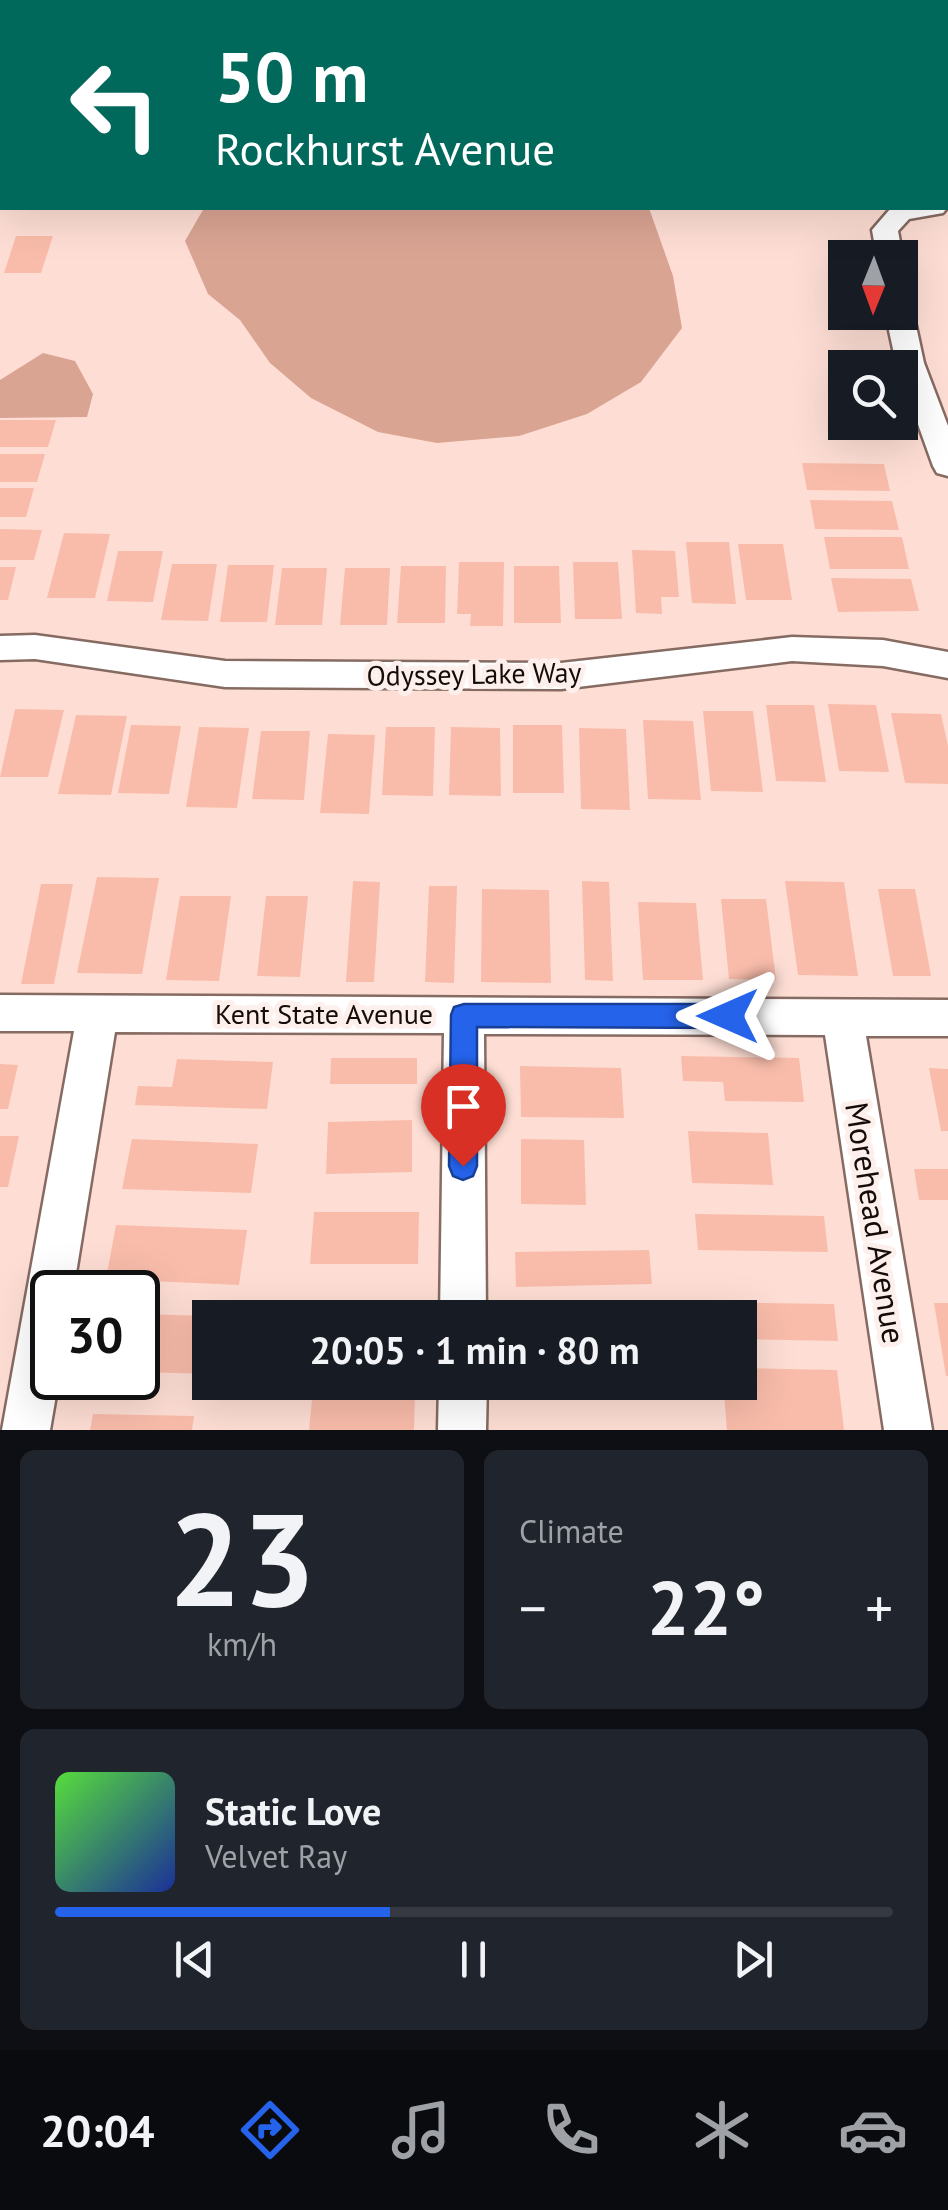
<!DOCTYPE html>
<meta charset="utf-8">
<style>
body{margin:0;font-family:"PT Sans",sans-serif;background:#20242c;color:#f1f3f6;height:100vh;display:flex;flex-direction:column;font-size:38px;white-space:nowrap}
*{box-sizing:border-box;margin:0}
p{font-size:32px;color:#9ea1a6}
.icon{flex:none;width:55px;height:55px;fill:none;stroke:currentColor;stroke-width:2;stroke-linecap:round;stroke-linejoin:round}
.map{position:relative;height:1430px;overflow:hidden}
.side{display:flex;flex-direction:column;gap:20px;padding:20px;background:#0d0f14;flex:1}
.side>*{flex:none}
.guide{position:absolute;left:0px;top:0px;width:950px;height:210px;box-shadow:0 10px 40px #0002;background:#00695c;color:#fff;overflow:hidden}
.needle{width:65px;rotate:181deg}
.tools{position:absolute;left:828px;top:240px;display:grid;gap:20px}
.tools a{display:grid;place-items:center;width:90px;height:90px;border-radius:0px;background:#171b24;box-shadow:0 10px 40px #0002;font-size:50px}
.speed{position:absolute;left:30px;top:1270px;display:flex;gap:20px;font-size:50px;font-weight:700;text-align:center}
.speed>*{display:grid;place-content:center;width:130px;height:130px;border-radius:50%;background:#171b24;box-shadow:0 10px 40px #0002;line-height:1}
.speed .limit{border:5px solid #111;border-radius:15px;background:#fff;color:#111}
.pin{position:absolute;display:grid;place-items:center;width:85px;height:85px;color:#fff;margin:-102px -42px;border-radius:50% 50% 50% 0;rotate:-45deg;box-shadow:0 0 10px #0007}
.pin .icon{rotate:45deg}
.me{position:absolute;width:110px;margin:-55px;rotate:270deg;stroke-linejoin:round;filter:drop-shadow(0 0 8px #0008)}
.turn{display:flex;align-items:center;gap:35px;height:210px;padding:0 50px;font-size:45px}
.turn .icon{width:130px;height:130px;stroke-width:2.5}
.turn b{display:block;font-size:70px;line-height:85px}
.big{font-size:75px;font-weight:700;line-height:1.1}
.side .tile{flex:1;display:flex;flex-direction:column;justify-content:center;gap:15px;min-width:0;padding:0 35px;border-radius:15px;background:#20242c}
.side .dial{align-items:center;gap:0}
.dial b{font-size:130px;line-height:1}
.song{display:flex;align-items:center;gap:30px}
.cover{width:120px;height:120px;border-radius:15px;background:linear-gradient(135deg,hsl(110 70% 55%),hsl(230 70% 35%))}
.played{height:10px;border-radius:5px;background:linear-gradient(90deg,#2563eb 40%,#363941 40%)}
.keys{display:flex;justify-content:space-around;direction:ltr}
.heat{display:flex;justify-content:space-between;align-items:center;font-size:55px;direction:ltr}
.side .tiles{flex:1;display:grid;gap:20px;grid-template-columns:1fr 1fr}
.tile:last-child{grid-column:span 2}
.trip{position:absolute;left:192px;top:1300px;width:565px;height:100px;border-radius:0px;background:#171b24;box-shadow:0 10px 40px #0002;font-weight:700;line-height:100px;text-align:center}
.menu{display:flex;height:160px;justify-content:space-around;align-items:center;background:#090b0e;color:#9ea1a6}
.menu .icon{width:70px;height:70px}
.menu .current{color:#2563eb}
.menu b{font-size:45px;color:#f1f3f6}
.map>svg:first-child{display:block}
.green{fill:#daa493}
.building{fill:#f9bcaa}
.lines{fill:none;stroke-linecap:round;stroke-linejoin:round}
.lane-casing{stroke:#866b62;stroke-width:4}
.street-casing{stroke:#866b62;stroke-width:5}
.lane{fill:#fff;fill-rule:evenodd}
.street{fill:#fff;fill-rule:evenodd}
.route{fill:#2563eb;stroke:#184099;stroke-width:2.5}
.labels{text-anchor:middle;stroke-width:10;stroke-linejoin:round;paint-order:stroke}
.street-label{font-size:28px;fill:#150b08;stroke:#fdf0ec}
.near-street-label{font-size:32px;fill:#150b08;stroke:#fdf0ec}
</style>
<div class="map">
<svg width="948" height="1430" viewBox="0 0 948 1430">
<rect width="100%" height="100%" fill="#feded4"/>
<path class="green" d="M204,208H649L673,276L682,328L641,382L587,414L519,436L437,443L378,432L311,398L270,363L240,320L208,294L185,241Z
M43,353L75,361L93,394L87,417L0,418V380Z"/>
<path class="building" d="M16,236H53L41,273H4Z
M0,420H56L48,447H0Z
M0,454H45L37,482H0Z
M802,463L884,464L890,491L807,490Z
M0,488H34L26,517H0Z
M810,500L892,501L899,530L815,529Z
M0,529L42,530L34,560H0Z
M64,533L110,534L95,598H47Z
M824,537H902L909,569H830Z
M686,542H729L736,604L692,603Z
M738,544H783L792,600H746Z
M632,550L675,551L679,597H661L662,614L636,613Z
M118,551H163L153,602L107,601Z
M459,562H504L503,626H470L471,614H457Z
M573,562H618L622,619H575Z
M172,564H217L208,621L161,620Z
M228,565H274L267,622H220Z
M401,566H446L445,623H397Z
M514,566H559L561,623H514Z
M0,567H16L8,600H0Z
M282,568H327L322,625H275Z
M345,568H390L387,625H340Z
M831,578L911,579L919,611L838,612Z
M828,704L876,705L889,772L839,771Z
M766,705H814L826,782L776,781Z
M15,709L64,710L48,777H0Z
M703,711H753L763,792L711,791Z
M891,713L941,714L948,746V784L905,783Z
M76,715L127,716L111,795L58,794Z
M643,720L693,721L701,800L648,799Z
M131,725L181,726L169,794L118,793Z
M513,725H562L564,793H513Z
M199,727L249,728L237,808L186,807Z
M386,727H435L433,796L382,795Z
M451,727L500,728L501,796L449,795Z
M579,728L626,729L630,810L581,809Z
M261,731H310L304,800L252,799Z
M328,734L375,735L369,814L320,813Z
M97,877L159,878L142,974L77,973Z
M353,881L380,882L374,982H346Z
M582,881L609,882L613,981L585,980Z
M785,881L844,882L858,976L798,975Z
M41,884H73L54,984H21Z
M429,886H457L454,983L425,982Z
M482,889L549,890L551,983L481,982Z
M878,889H915L931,976H893Z
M180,896H231L219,981L166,980Z
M266,896H308L300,977L257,976Z
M721,899H766L776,980L729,979Z
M638,902L696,903L703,980H643Z
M681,1056L799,1058L804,1102L725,1101L723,1082L683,1081Z
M331,1058H417V1084H330Z
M177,1059L273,1062L267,1109L135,1105L138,1086L172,1087Z
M0,1064L18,1065L8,1109H0Z
M520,1066L621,1068L624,1118L521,1117Z
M929,1068L948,1069V1131H941Z
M412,1120V1172L326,1174L328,1122Z
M688,1131L768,1133L773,1185L692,1183Z
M0,1136H19L8,1187H0Z
M132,1139L258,1144L251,1193L122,1189Z
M521,1139L584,1140L586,1205L521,1204Z
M914,1169H948V1200H919Z
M314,1212H419L418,1264H310Z
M695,1214L824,1216L828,1252L698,1250Z
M116,1225L247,1230L239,1285L106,1279Z
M649,1250L652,1284L516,1287L515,1252Z
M696,1302L834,1304L838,1341L740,1339V1318H697Z
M934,1303H948V1376H946Z
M290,1304L413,1306V1318H288Z
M139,1314L210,1316V1374L138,1372Z
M740,1368L837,1370L844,1430H727L723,1382H740Z
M313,1390L415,1392L414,1430H309Z
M93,1414L194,1416L192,1430H90Z"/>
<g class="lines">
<g class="lane-casing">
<path id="lane" d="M672,0H682V2H672Z
M734,0H744V2H734Z"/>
</g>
<g class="street-casing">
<path id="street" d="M891,208H947L943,213L909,219L898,231L903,258L900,263V258H877L872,230Z
M900,304L913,312L924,363L948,426V476L937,473L933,466L896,363L885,312H900Z
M35,635L225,661L561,663L792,637L883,640L948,652V678L883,666L792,661L561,689L225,687L35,659L0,660V636Z
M0,995L948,1000V1036H866L932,1430H884L825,1035L484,1034L486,1318H440L444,1033L115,1032L73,1292H52V1378H59L50,1430H2L74,1031H0Z
M439,1382H487L486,1430H438Z"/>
</g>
<use href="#lane" class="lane"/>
<use href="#street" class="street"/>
</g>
<path class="route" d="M464,1004H728L738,1008L742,1016L738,1024L728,1028L477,1027V1166L473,1176L463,1180L453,1176L449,1166L451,1015L454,1007Z"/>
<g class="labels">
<g class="street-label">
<text transform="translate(474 674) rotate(-1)" y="10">Odyssey Lake Way</text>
<text x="324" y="1024">Kent State Avenue</text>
</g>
<g class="near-street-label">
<text transform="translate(875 1223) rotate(81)" y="11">Morehead Avenue</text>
</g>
</g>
</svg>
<div class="tools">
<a><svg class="needle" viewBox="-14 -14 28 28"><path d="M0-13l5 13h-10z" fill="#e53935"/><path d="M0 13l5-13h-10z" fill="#9ea1a6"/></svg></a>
<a><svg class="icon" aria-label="search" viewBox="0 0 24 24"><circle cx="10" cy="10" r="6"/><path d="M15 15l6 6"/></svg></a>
</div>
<div class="speed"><div class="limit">30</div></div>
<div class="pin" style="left:463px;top:1166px;background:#d93025"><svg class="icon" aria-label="arrive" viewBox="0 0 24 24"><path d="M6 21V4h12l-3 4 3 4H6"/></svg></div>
<svg class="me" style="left:728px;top:1016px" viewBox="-20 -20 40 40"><path d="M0-17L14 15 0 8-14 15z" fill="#2563eb" stroke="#fff" stroke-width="4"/></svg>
<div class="trip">20:05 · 1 min · 80 m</div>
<div class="guide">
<div class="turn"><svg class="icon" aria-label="left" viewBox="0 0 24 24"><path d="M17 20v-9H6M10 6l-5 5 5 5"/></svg><div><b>50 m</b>Rockhurst Avenue</div></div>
</div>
</div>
<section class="side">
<div class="tiles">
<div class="tile dial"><b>23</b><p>km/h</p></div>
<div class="tile"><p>Climate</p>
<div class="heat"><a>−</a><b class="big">22°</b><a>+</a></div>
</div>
<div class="tile">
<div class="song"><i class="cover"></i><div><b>Static Love</b><p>Velvet Ray</p></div></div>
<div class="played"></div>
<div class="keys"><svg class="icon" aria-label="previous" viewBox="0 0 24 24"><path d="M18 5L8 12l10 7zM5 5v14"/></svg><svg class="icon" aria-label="pause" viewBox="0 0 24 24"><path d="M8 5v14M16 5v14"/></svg><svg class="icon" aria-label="next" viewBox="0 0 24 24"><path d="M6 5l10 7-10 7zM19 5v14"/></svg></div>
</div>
</div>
</section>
<nav class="menu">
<b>20:04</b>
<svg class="icon current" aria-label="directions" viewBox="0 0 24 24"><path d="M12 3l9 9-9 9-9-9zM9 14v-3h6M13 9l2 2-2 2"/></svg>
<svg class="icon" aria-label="music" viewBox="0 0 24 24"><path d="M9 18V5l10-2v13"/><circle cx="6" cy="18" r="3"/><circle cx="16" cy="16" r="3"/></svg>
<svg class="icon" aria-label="phone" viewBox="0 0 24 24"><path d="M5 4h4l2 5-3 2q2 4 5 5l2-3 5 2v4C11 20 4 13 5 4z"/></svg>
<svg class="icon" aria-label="climate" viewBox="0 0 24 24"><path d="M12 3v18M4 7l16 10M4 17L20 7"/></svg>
<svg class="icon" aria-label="car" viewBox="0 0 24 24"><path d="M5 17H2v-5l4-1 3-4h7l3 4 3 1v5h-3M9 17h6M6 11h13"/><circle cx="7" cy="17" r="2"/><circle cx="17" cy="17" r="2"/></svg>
</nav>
